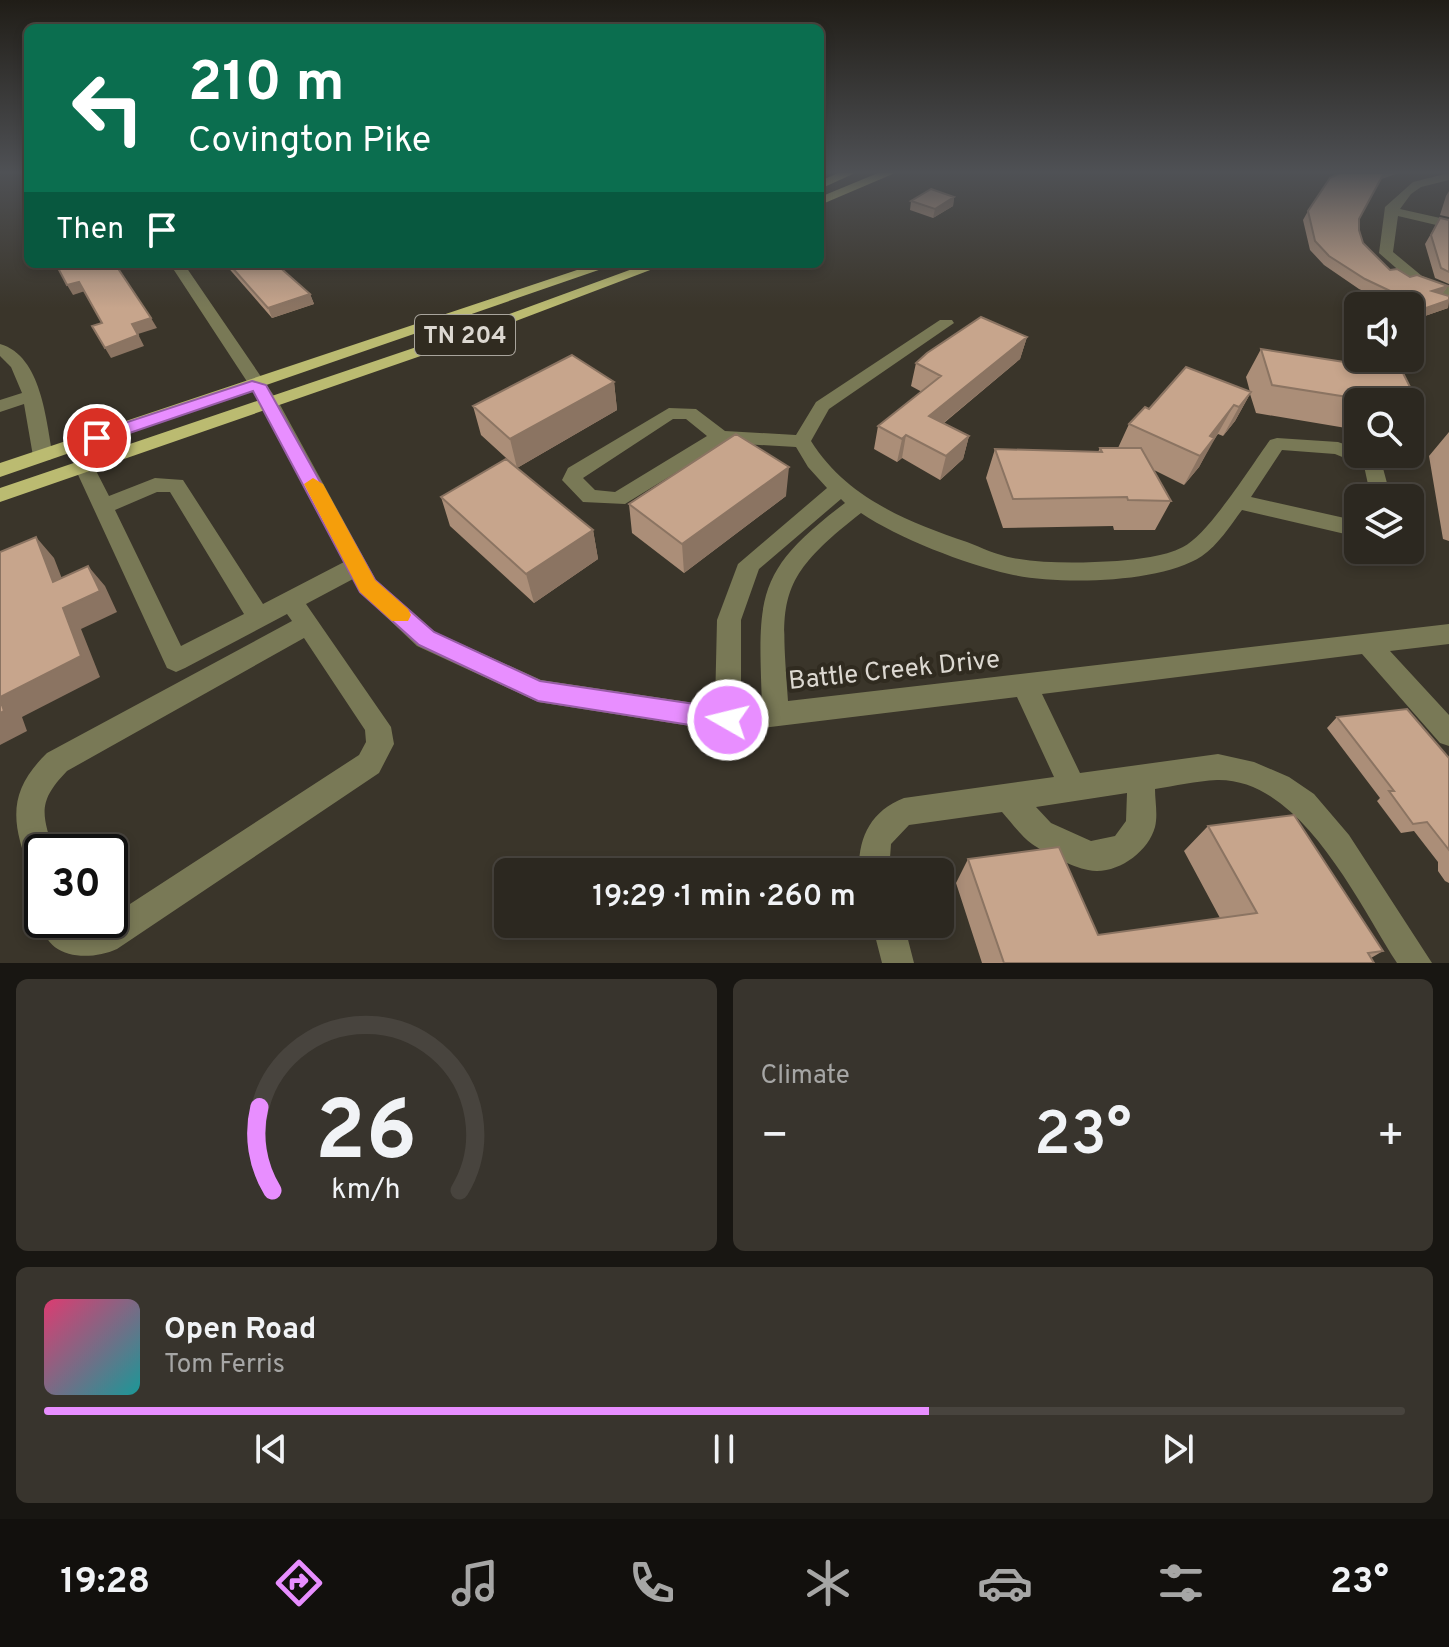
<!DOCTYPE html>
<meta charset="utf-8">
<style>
body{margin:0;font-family:Overpass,sans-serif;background:#38342d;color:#f1f3f6;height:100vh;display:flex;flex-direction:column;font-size:30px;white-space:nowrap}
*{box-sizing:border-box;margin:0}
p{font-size:26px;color:#a6a6a5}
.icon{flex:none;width:44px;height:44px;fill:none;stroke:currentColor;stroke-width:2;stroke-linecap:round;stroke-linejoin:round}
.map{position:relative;height:963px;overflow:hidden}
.drawer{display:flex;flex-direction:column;gap:16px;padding:16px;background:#181612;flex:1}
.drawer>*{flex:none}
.guide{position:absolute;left:24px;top:24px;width:800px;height:244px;border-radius:12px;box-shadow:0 4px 12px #0003,0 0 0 2px #48443e;background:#0b6e4f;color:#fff;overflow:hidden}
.controls{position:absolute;left:1344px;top:292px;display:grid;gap:16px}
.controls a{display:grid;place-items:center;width:80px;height:80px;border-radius:12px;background:#2c2820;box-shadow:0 4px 12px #0003,0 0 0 2px #48443e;font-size:40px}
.speed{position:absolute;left:24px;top:834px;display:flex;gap:16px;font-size:40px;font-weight:700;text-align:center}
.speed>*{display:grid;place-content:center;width:104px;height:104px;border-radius:50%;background:#2c2820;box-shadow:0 4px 12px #0003,0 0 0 2px #48443e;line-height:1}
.speed .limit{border:4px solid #111;border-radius:12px;background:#fff;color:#111}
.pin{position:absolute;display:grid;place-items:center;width:68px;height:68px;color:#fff;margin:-34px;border:4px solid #fff;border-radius:50%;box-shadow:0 2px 8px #0007}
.me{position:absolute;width:88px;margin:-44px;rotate:278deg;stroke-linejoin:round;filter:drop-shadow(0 0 6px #0008)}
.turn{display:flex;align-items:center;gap:28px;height:168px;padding:0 32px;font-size:36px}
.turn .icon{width:104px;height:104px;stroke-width:2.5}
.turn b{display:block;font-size:56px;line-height:68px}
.then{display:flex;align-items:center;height:76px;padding:0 32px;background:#0003;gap:16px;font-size:30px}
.big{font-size:60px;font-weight:600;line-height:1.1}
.drawer .tile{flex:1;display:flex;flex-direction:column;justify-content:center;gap:12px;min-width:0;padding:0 28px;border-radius:12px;background:#38342d}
.drawer .dial{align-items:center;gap:0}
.dial svg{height:208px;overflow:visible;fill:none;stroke:#48443e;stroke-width:7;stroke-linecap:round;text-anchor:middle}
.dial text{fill:#f1f3f6;stroke:none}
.song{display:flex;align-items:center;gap:24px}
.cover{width:96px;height:96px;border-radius:12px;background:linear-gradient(135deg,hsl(340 70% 55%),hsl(180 70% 35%))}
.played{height:8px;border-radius:4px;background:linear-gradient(90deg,#e88eff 65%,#48443e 65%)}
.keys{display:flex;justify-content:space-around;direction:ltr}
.heat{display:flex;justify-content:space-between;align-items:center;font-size:44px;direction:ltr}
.drawer .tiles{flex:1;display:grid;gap:16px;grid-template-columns:1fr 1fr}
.tile:last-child{grid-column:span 2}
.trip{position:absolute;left:494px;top:858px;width:460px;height:80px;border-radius:12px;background:#2c2820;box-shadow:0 4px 12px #0003,0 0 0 2px #48443e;font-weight:600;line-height:80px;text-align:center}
.tab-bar{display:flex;height:128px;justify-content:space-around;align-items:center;background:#12100d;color:#a6a6a5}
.tab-bar .icon{width:56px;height:56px}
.tab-bar .on{color:#e88eff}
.tab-bar b{font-size:36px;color:#f1f3f6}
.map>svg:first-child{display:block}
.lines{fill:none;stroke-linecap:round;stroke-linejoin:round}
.minor{fill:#797956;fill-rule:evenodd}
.major{fill:#bbbb71;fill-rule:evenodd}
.wall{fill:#ab8e78}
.shaded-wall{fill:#8b7462}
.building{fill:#c7a58c;stroke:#8b7462;stroke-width:2}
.route{fill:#e88eff;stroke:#975ca6;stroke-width:2}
.slow{fill:#f59e0b}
.labels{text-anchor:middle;stroke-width:8;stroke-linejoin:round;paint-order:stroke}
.shield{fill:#302b20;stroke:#a8a49c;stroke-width:2}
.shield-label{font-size:24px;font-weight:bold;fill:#dcd8d1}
.street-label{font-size:26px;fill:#dcd8d1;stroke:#302b20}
</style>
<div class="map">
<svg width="1449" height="963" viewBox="0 0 1449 963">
<rect width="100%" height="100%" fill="#3a352a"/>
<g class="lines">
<path class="minor" d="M1449,173V180L1421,187L1411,194L1400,209L1449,220V228L1398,216L1393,252L1422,276L1449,287V296L1412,282L1379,253L1385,207L1413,182Z
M170,264H184L279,403L376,580L435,632L541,680L715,706L717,620L738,564L827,488L808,467L796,447L724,443L625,504L583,502L562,480L568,468L669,408L696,409L725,431L796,435L816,402L940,320H952L954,323L829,409L811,441C846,497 907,522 967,542C982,548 997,555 1013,558C1047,564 1083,563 1117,561C1138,559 1163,557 1183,547C1209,534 1251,466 1270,440L1277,438L1338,442L1358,449V454L1380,457L1391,498H1371L1364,466L1335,454L1282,450L1251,497L1358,521V537L1242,510C1230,526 1218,545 1202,556C1160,584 1056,585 1009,574C965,564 898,538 861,513C775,580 781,598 788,701L1449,624V644L1390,651L1449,715V746L1440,743L1362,654L1042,694L1080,773L1218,754L1254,762L1289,777L1314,794L1349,835L1432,963H1397C1358,903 1301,778 1217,780C1196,781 1175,786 1155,789C1155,801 1158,815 1155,827C1148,853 1115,876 1088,870C1072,867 1045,853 1032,844C1021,836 1011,822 1002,812L909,825L891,844L889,872H859C858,837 871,811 904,798L1054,777L1017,697L728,732L538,702L417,646L360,592L353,579L306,604L391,727L394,744L379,773L117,949C88,962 42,959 42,918L74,920L82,925L110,920V917L359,755L366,742L365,730L304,638L67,771C37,802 42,814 54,852H42V877L31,873C11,823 7,792 47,753L292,621L287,614L185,668L176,672L167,668L74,466L77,461H91L109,496L155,478L183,480L263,604L344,562L261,403ZM673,419H686L707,436L615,492L595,490L583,478ZM157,492H170L244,614L181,646L115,510ZM841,499L845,503C755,571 758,596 762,704L741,707V620L759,569ZM1127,793L1126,821L1115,836L1091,841L1051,823L1036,807Z
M0,344C42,356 46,421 53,456L50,460H36L33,456L24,404L0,412V400L22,393L11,367L0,356Z
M872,924H904L914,963H882Z"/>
<path class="major" d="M838,173H855L820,189V181Z
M878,173H895L820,205V197Z
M595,264H616L0,477V463Z
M646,264H666L461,342L0,502V488L449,336Z"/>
</g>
<path class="wall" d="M1340,173H1398L1381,179L1359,219V230L1363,243L1390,270L1410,277L1448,286L1442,294L1449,296L1448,308L1419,318L1410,313V306H1395L1359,289L1324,265L1310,250L1303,220L1308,211Z
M1449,191V217L1440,215L1446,196Z
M954,197L953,206L933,218L910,210L911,201Z
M1440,218L1449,261V284L1435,278L1425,244Z
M225,264H276L310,294L314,304L272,318Z
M1027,337L1020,359L944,423L969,436L963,459L940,480L902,458L897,462L874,449L878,426L922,392L911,386L916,363Z
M1261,349L1402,371L1421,409L1410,424V402H1358V430L1256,413L1250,394L1235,421L1223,436L1218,434L1212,442L1199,467L1184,485L1154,470L1171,501L1155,530H1114L1113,526L1003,528L986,478L995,449L1098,452L1100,448H1118L1129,424L1145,407L1149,409L1186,367L1250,392L1246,377Z
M614,382L617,410L517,468L481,435L473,406Z
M1449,432V541L1443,539L1429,456Z
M786,496L684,573L632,533L629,504Z
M441,497L593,530L598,559L534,603L450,526Z
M1337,717L1449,758V883L1445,881L1438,871V862L1414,831L1401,833L1377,801L1380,798L1327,728Z
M1208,826L1383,951L1371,958L1374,963H982L956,883L968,859L1098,935L1220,918L1184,851Z"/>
<path class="shaded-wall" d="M1384,173H1398L1380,179Z
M954,197L953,206L933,218L935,209Z
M79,282L85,291L73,295L67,285Z
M1448,286L1441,296L1432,291Z
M310,294L314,304L272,318L268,308Z
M1449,300L1448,308L1419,318L1426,308Z
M151,318L157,328L138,334L144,346L111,358L105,348L132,324Z
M1027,337L1020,359L924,439L929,416Z
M614,382L617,410L517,468L510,439Z
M1251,392L1235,421L1223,436L1239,407Z
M1234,405L1199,467L1184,485L1210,436Z
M906,435L902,458L897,462L902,439Z
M969,436L963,459L940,480L946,456Z
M789,467L786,496L684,573L682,544Z
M593,530L598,559L534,603L526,574Z
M36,537L54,558L71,602L53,582Z
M88,566L105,586L117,612L81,629L100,677L22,717L27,731L0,745V697Z"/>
<path class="building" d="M1340,173H1384L1359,219V230L1363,243L1390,270L1397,269L1410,277L1417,275L1448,286L1432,291L1449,296V300L1426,308L1365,279L1329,256L1315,241L1308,211L1330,178Z
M931,189L954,197L935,209L911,201Z
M1440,218L1449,220V272L1441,268L1431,235Z
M60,264H115L151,318L132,324L138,335L105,348L92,326L102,323L79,282L67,285L58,268L62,267Z
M229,264H276L310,294L268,308Z
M981,317L1027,337L929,416L969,436L946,456L906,435L902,439L878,426L941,376L916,363L927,353Z
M1261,349L1402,371L1421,409L1410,407V402H1379L1272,385Z
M572,355L614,382L510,439L473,406Z
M1186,367L1251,392L1239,407L1234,405L1210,436L1214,438L1200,456L1129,424L1145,407L1149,409Z
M736,434L789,467L682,544L629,504Z
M1100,448H1141L1171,501L1128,500L1127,497L1013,499L995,449L1102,452Z
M506,459L593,530L526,574L441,497Z
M36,537L53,582L88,566L100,591L63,608L81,656L0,697V552Z
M0,699L4,711L0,713Z
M1407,709L1449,758V850L1427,822L1413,824L1389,791H1394L1337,717Z
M1294,815L1383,951L1368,953L1374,963H1004L968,859L1059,847L1098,935L1257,913L1208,826Z"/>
<linearGradient id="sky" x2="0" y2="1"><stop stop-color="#201d17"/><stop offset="0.56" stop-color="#4f5155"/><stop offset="1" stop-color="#4f5155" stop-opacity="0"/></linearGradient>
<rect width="1449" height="308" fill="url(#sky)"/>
<path class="route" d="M252,381L266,385L375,580L434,632L540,681L728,709L737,712L740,720L737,727L728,731L538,701L419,645L360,592L253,391L103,442L97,443L88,438L91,434Z"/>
<path class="slow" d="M313,478L323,484L375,580L408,609L411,615L408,621H392L360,592L304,484Z"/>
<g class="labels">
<rect class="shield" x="415" y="315" width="100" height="40" rx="6"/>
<g class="shield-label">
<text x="465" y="343">TN 204</text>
</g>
<g class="street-label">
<text transform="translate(894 669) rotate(-6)" y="9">Battle Creek Drive</text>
</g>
</g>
</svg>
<div class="controls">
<a><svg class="icon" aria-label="sound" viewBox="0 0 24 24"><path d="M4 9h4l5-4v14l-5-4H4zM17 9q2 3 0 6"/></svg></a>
<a><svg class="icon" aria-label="search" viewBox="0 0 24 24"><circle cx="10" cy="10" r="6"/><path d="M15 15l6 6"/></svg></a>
<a><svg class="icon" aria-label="layers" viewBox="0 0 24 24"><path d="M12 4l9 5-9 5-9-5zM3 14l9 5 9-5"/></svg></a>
</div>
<div class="speed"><div class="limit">30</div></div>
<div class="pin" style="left:97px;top:438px;background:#d93025"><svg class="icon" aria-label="arrive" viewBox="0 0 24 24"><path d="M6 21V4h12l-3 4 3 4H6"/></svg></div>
<svg class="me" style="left:728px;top:720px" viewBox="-20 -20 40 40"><circle r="17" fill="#e88eff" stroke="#fff" stroke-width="3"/><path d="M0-11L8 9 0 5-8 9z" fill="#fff"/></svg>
<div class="trip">19:29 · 1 min · 260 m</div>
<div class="guide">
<div class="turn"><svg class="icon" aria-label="left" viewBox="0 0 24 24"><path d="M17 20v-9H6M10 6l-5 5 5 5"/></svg><div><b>210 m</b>Covington Pike</div></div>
<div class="then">Then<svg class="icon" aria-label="arrive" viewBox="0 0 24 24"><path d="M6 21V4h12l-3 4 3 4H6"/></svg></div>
</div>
</div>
<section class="drawer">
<div class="tiles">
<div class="tile dial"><svg viewBox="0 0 100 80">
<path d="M14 69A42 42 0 1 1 86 69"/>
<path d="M14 69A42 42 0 0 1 9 37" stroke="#e88eff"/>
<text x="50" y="56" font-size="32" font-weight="700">26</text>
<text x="50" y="72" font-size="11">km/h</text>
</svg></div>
<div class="tile"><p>Climate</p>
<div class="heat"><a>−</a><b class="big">23°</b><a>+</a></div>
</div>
<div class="tile">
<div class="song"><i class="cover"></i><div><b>Open Road</b><p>Tom Ferris</p></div></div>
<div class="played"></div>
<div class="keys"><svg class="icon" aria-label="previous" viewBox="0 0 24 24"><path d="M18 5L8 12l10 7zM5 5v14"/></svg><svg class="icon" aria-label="pause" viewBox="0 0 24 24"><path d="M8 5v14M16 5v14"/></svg><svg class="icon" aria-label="next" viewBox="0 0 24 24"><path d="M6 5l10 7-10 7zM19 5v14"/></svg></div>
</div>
</div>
</section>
<nav class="tab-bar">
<b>19:28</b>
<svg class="icon on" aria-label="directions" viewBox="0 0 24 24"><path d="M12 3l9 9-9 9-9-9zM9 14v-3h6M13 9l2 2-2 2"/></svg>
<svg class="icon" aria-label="music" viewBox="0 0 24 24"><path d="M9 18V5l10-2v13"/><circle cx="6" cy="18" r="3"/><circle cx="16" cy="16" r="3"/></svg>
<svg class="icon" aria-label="phone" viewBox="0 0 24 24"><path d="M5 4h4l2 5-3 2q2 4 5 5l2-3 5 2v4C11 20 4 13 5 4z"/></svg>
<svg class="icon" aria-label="climate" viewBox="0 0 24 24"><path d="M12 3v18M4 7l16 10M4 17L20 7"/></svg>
<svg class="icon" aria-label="car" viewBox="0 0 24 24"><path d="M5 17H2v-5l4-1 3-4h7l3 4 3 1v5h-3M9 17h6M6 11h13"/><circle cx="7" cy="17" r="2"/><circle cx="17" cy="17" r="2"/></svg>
<svg class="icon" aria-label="filters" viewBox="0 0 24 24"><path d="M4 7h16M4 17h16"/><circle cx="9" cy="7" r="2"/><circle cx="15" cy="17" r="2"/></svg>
<b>23°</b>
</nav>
